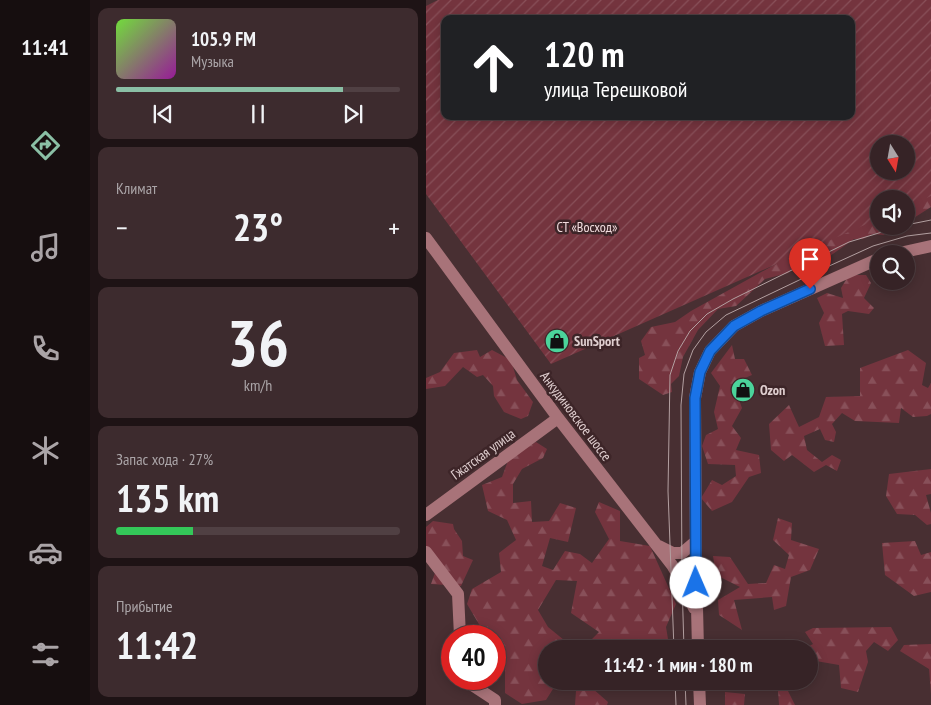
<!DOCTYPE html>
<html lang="ru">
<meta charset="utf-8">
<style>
body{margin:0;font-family:"PT Sans Narrow",sans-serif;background:#3d2b2e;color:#f1f3f6;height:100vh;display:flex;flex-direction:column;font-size:19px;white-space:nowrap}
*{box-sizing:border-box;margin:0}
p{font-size:16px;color:#aaa4a7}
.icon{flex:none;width:28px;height:28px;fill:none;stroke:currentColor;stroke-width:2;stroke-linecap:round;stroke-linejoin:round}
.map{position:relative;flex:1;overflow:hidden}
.panel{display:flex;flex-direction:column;gap:8px;padding:8px;background:#1e1315;width:336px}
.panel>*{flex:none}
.top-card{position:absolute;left:15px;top:15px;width:414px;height:105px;border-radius:10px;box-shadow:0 2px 12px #0003,0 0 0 1px #504043;background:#202124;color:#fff;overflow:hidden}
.needle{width:32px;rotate:169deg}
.controls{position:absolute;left:444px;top:135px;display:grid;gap:10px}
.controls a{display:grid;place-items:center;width:45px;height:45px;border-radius:50%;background:#362326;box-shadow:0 2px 12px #0003,0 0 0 1px #504043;font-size:25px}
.speed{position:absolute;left:15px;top:625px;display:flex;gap:10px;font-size:25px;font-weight:700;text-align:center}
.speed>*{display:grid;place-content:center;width:65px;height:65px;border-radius:50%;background:#362326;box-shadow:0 2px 12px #0003,0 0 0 1px #504043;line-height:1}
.speed .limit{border:8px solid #d22;background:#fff;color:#111}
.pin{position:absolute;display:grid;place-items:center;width:42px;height:42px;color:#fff;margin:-51px -21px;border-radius:50% 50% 50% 0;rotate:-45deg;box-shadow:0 0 5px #0007}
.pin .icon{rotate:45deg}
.me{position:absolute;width:55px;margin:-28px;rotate:359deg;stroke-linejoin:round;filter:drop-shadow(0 0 4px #0008)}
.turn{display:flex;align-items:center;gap:18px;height:105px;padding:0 20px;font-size:22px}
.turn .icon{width:65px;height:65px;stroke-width:2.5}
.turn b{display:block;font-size:35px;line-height:42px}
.big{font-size:38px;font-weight:700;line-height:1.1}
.panel .card{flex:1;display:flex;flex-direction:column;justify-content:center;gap:8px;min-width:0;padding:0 18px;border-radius:10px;background:#3d2b2e}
.panel .dial{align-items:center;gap:0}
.dial b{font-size:65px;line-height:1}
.song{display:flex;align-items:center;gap:15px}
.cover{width:60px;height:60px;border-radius:8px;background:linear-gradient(135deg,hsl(100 70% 55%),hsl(300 70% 35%))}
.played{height:5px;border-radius:2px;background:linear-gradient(90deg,#8abfa5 80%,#504043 80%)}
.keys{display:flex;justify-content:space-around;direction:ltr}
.heat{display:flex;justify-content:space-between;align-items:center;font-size:28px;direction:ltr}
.charge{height:8px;border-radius:4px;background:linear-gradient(90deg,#34c759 27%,#504043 0)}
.trip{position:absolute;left:112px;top:640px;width:280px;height:50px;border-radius:25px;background:#362326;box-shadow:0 2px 12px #0003,0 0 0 1px #504043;font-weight:700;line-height:50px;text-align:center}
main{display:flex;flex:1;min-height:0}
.dock{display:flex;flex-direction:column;width:90px;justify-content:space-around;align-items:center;background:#160e0f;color:#aaa4a7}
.dock .icon{width:35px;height:35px}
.dock .active{color:#8abfa5}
.dock b{font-size:22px;color:#f1f3f6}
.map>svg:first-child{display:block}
.forest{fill:url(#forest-firs)}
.garden{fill:url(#garden-furrows);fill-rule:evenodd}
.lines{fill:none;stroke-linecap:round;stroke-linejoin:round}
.minor{stroke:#a87379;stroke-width:12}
.tram{stroke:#b3a0a1;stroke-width:1}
.route-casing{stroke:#114b97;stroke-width:12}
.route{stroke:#1a73e8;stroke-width:9}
.labels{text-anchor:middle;stroke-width:5;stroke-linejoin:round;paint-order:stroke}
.park-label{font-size:14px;fill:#f3dddf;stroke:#3d2528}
.poi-label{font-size:14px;font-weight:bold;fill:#e0cfd0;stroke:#3d2528;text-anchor:start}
.street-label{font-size:14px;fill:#e0cfd0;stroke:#3d2528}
</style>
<main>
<nav class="dock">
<b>11:41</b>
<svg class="icon active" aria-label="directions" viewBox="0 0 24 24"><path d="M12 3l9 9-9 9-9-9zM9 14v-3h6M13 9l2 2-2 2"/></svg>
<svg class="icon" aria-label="music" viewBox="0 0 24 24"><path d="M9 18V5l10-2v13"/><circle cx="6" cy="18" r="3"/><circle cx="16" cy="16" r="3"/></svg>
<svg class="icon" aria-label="phone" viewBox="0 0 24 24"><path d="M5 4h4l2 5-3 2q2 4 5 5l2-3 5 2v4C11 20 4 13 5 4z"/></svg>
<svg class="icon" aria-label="climate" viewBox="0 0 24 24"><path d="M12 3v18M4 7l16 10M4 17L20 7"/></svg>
<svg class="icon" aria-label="car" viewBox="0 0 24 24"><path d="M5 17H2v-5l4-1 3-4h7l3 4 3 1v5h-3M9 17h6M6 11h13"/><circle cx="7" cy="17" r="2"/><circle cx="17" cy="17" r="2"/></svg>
<svg class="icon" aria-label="filters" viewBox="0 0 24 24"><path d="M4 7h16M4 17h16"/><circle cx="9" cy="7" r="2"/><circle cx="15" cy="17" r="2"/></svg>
</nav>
<section class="panel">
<div class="card">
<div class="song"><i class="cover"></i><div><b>105.9 FM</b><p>Музыка</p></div></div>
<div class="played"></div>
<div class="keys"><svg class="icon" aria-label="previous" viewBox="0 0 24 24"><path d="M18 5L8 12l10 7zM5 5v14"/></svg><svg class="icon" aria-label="pause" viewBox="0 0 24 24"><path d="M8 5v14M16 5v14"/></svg><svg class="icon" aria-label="next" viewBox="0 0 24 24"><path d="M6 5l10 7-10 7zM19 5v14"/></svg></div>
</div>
<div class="card"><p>Климат</p>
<div class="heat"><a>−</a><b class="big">23°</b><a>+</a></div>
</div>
<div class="card dial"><b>36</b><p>km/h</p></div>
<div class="card"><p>Запас хода · 27%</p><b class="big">135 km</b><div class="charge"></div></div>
<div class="card"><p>Прибытие</p><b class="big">11:42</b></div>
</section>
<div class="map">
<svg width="505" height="705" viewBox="0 0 505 705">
<defs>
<pattern id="forest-firs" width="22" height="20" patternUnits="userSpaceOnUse" patternTransform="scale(1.25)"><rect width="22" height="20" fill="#74343e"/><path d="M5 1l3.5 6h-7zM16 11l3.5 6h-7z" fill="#885059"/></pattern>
<pattern id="garden-furrows" width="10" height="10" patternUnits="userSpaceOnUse" patternTransform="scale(1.25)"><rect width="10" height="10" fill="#74343e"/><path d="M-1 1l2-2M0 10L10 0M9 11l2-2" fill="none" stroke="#885059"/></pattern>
</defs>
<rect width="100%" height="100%" fill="#482f32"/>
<path class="forest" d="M505,192V207L483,221L480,222V203Z
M452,216V226H465L458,235L447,234L437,239H428L404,256L371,265L362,273L339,279L310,306L292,309L272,330L257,357L253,376L245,384L246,392L237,395L213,379V358L219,355L215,341L225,327L249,322L265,311L368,254Z
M423,275H440L445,283L438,298L448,308L443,314L422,311L416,314L418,345L399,346L393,323L398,313L391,298L401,293L417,298L415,288Z
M306,345L309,359H318L326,375L307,383L316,408L306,426L315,438L310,450L333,455L335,473L323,477L306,502L286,511L275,498L286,480L296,485L310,476L309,465L282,464L276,446L280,435L292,429L288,412L294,386L285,373Z
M51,350L54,357L66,350L85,360L91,380L107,402L102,416L95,419L78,412L68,396L67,386L57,375L51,377L37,367L19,386L0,389V378L14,372L28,353Z
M482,350L500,363L496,385L502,388L505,383V414L501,416L487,417L475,408L473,423L429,421L416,413L406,424L410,432L408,442L399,440L394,429L378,436L381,450L396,462L406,455L415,460L411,471L400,465L388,472L366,455L358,461L345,450L343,424L363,405L373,427L393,417L400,397L434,396V368Z
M110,442L121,449L117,458L96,469L87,484V503L105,501L106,522L123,521L134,503L150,508L142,542L124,538L116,566L127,570L139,551L154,554L166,563L183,539L169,512L173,502L194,511V541L224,546L250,604L240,627L243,645L241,649H162L161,644L173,632L145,613L151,581L130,580L112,610L122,627L149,649H121V681H132L120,700L96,704L79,693V650L69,647V636H60L41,604L46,589L75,572L73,553L90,540L81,520L62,511L56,485L76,477L83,458Z
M505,469V494L500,495L505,513V524L501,525L489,515L471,514L460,496L463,474Z
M352,518L366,523L365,540L393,549L384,570L365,577L360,606L348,610L346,597L308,600L316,630L293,615L292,600L314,587L290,575L287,556L304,557L322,584L340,583L348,565L359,569L363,555L347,540Z
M7,521L27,524L28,529L36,541L37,556L47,560L35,586L5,584L10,570L0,559V527Z
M489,541L495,555L505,552V592L488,596L459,575L456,543Z
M465,627L472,640L462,651L448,642L440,651L442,662L432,692L415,688L413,665L390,661L384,655V649H378L387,644L379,632L387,628Z
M505,644V694L503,669L474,651L478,645Z
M134,681H158L182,702L181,705H149L150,691Z
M361,689L369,705H353L352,690Z
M299,692L319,694L318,705H299Z"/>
<path class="garden" d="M12,0H505V196L480,207V199H452V219L125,364L0,194V6ZM19,19H425V116H19ZM452,144H480V171H452Z"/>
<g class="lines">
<path class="minor" d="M0,238L132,418L246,565L256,582L268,608
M469,254L505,246
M0,515L132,418
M233,546L247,553H256L269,542
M0,552L32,594L34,636
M272,649L270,566L269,398L274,372L284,351L308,326L335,311L452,259
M37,679L69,700V705
M273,681L274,705"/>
<path class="tram" d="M480,225L505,220
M248,649L242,491L244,375L252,351L264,331L281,314L307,299L423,242L476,226
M258,649L256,582L255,405L258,374L267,350L280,332L300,315L390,272L447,246L481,236L505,233
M249,681L250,705
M259,681L260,705"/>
</g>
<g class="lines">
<g class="route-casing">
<path id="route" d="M270,583L269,398L274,372L284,351L308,326L335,311L384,289"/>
</g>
<use href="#route" class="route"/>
</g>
<defs>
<g id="shop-disc" transform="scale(1.25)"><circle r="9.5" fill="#4bd49b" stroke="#3d2528"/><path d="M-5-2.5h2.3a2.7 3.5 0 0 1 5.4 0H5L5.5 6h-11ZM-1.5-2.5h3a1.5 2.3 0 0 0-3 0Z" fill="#111"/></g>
</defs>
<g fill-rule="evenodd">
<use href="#shop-disc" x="131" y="341"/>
<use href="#shop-disc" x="317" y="390"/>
</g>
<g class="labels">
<g class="park-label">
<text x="161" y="232">СТ «Восход»</text>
</g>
<g class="poi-label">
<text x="148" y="346">SunSport</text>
<text x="334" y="395">Ozon</text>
</g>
<g class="street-label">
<text transform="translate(150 416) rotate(53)" y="5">Анкудиновское шоссе</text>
<text transform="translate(57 454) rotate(-36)" y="5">Гжатская улица</text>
</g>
</g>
</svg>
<div class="controls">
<a><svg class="needle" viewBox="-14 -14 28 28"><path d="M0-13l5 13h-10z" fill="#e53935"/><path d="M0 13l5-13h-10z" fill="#aaa4a7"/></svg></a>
<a><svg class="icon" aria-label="sound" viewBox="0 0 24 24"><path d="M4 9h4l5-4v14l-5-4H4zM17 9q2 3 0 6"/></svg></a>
<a><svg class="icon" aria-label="search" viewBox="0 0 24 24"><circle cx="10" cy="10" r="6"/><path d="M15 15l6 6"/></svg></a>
</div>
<div class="speed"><div class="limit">40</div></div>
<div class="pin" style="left:384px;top:289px;background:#d93025"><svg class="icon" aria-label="arrive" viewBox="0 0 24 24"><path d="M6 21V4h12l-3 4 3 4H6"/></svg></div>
<svg class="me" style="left:270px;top:583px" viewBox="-20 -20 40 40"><circle r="19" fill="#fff"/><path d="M0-13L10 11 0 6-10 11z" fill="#1a73e8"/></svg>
<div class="trip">11:42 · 1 мин · 180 m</div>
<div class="top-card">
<div class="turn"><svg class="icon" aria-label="ahead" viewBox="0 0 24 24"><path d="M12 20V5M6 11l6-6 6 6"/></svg><div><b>120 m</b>улица Терешковой</div></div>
</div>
</div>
</main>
